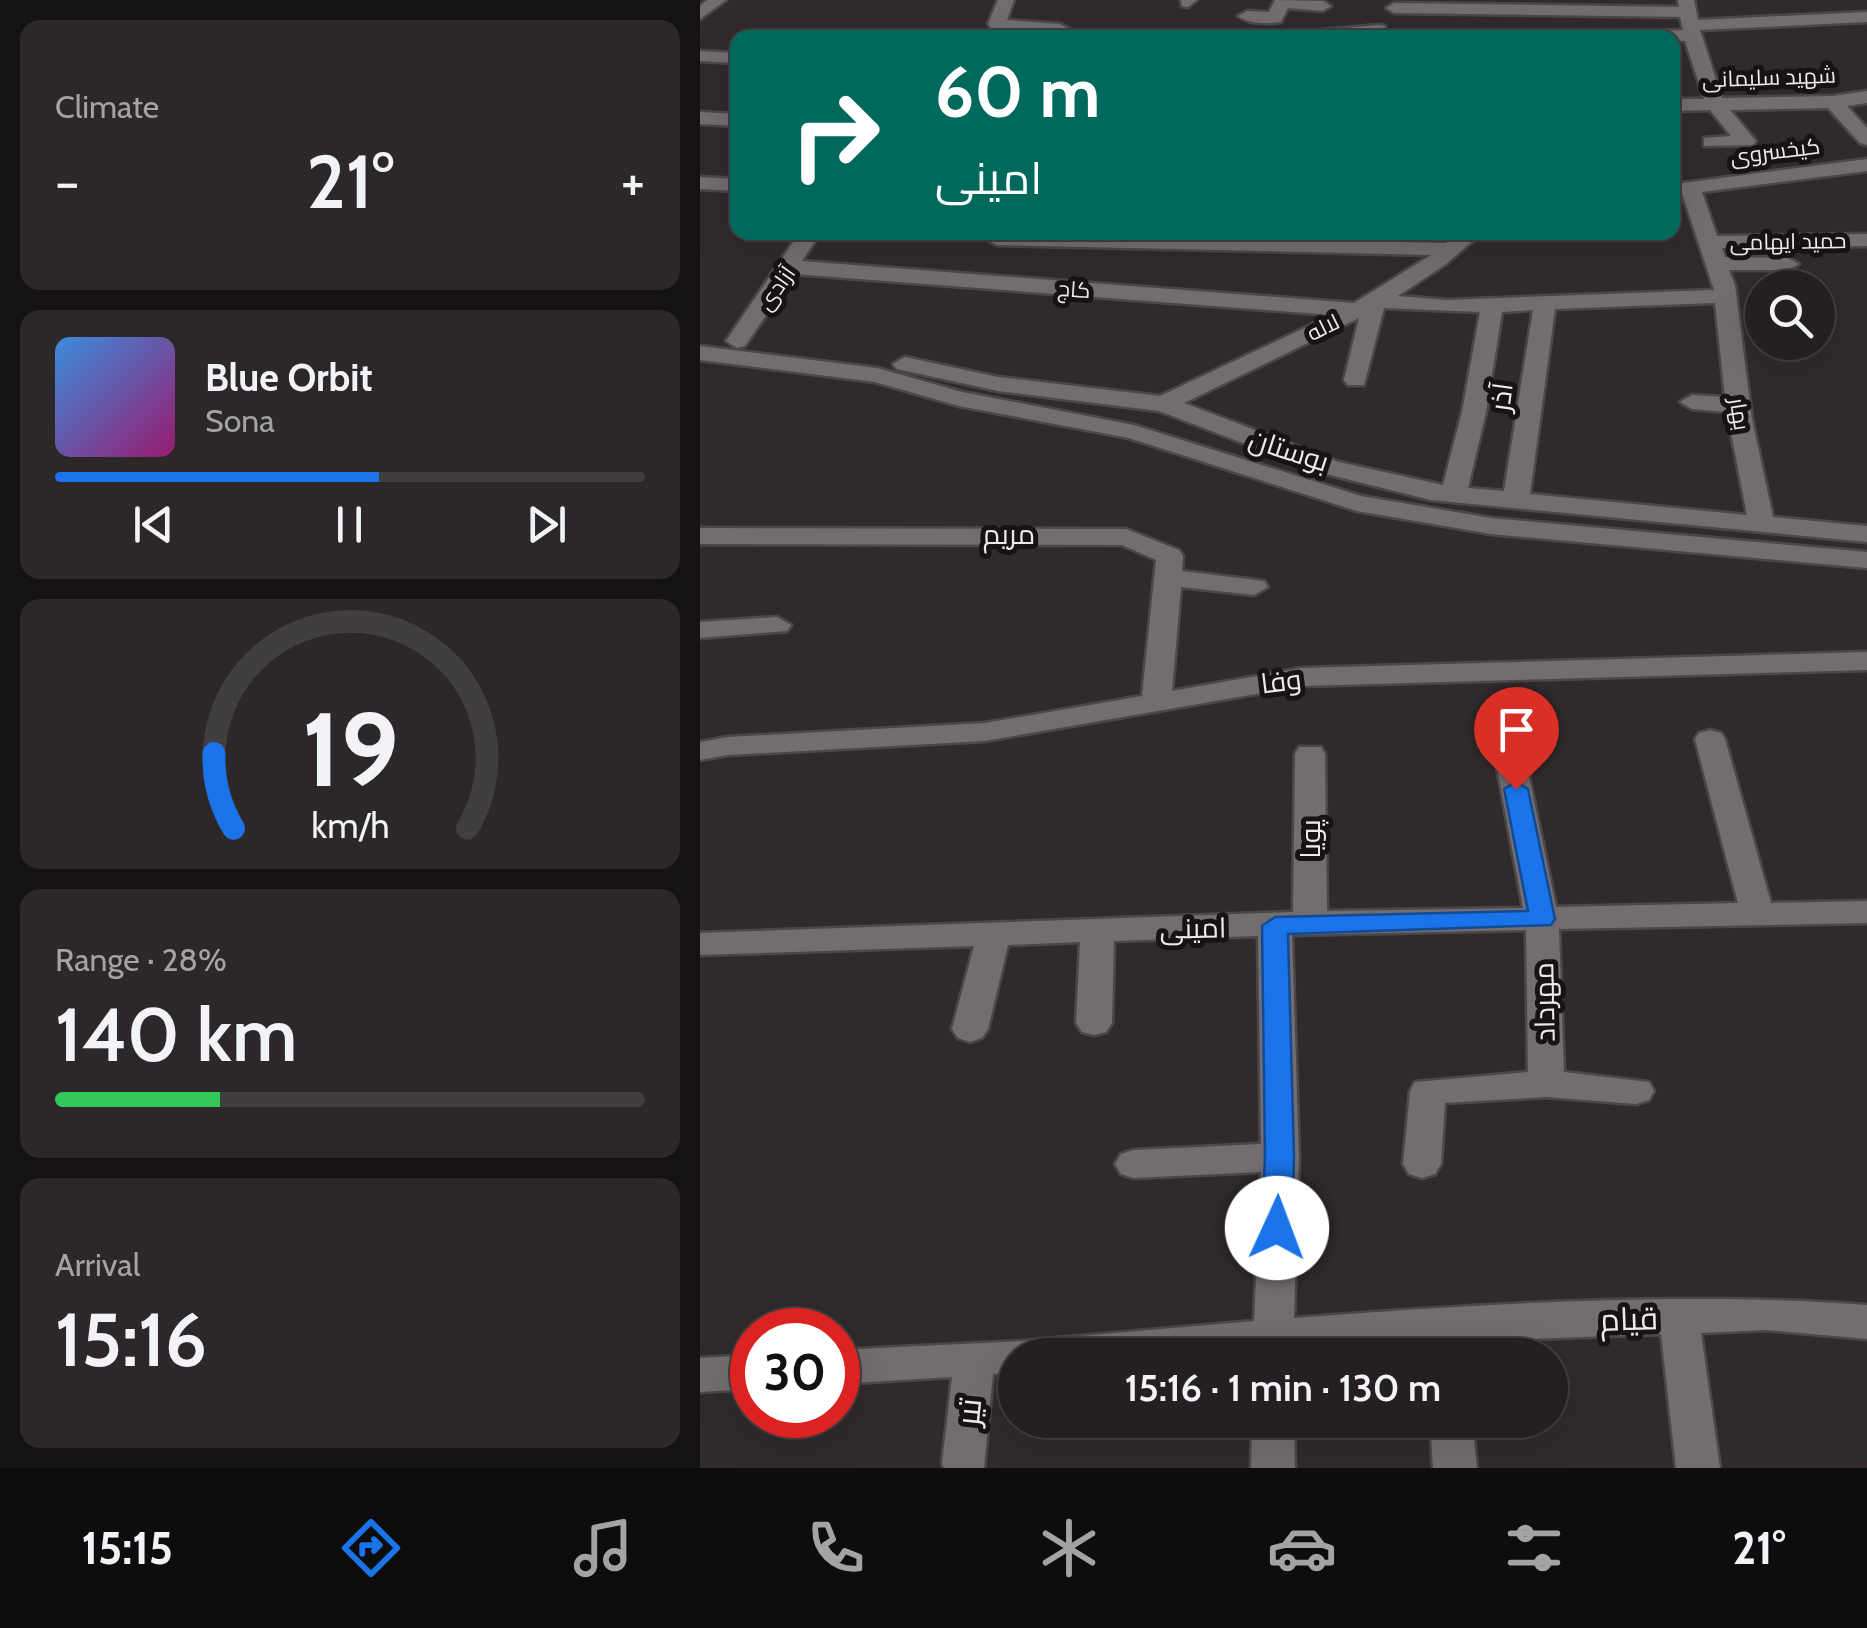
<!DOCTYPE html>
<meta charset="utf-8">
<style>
body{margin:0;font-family:Cabin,Cairo,sans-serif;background:#2c282a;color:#f1f3f6;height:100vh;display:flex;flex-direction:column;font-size:38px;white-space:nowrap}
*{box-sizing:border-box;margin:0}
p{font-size:32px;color:#a3a3a5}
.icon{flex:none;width:55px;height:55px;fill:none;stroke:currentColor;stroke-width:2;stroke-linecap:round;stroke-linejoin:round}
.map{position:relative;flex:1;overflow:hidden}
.drawer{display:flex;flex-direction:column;gap:20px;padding:20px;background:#141212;width:700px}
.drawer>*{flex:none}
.banner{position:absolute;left:30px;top:30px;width:950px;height:210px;border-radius:20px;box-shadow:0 10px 40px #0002,0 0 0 2px #413e3f;background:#00695c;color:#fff;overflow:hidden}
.buttons{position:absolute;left:1045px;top:270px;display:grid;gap:20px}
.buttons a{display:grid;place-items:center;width:90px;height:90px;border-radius:50%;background:#242021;box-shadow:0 10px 40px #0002,0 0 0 2px #413e3f;font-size:50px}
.speed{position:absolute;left:30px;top:1308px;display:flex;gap:20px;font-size:50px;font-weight:700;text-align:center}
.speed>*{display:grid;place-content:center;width:130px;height:130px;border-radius:50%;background:#242021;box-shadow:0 10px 40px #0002,0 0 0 2px #413e3f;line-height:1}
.speed .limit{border:15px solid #d22;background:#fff;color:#111}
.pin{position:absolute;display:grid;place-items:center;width:85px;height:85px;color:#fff;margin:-102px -42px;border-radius:50% 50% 50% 0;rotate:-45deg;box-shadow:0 0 10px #0007}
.pin .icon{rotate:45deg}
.me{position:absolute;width:110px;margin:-55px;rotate:2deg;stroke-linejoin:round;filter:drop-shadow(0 0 8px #0008)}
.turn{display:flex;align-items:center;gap:35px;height:210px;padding:0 40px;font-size:45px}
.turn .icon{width:130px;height:130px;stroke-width:2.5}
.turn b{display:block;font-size:70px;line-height:85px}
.big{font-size:75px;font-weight:600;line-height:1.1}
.drawer .tile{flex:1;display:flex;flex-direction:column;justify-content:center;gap:15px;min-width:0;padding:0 35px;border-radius:20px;background:#2c282a}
.drawer .dial{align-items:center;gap:0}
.dial svg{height:260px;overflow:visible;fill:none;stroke:#413e3f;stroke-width:7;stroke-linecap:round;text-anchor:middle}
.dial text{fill:#f1f3f6;stroke:none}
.song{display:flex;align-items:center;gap:30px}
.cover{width:120px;height:120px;border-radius:15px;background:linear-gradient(135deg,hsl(210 70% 55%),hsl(320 70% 35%))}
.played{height:10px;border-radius:5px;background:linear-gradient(90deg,#1a73e8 55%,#413e3f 55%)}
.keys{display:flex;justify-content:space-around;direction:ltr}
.heat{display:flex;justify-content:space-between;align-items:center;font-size:55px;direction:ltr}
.charge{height:15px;border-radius:8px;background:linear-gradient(90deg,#34c759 28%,#413e3f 0)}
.trip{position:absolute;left:298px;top:1338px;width:570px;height:100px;border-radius:50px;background:#242021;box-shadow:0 10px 40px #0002,0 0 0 2px #413e3f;font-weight:600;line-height:100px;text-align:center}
.tabs{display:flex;height:160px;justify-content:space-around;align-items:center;background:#0e0d0d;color:#a3a3a5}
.tabs .icon{width:70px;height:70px}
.tabs .selected{color:#1a73e8}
.tabs b{font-size:45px;color:#f1f3f6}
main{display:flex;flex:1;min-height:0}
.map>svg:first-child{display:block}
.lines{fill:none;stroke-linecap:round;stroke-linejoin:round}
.minor-casing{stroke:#4b4748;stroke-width:5}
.minor{fill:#736d6f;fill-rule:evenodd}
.route{fill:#1a73e8;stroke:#114b97;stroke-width:2.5}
.labels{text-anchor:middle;stroke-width:10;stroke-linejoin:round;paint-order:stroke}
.far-street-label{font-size:22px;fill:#eeeaec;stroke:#161314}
.street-label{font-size:28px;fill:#eeeaec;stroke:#161314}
.near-street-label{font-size:32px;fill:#eeeaec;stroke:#161314}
</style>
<main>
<section class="drawer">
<div class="tile"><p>Climate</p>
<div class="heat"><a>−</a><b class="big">21°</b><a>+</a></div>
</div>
<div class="tile">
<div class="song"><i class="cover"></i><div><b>Blue Orbit</b><p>Sona</p></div></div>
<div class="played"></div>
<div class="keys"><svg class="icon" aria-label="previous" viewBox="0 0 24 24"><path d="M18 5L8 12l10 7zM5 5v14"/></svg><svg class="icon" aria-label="pause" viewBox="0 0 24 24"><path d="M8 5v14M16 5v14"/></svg><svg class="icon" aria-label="next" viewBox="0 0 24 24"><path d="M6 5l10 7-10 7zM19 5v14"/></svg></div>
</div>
<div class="tile dial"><svg viewBox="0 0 100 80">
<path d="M14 69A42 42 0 1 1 86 69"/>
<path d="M14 69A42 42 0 0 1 8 46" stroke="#1a73e8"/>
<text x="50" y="56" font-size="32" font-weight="700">19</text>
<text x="50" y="72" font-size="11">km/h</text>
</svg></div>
<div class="tile"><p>Range · 28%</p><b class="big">140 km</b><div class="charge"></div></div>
<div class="tile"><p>Arrival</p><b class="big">15:16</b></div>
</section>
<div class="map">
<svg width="1167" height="1468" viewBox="0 0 1167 1468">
<rect width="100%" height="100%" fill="#302a2c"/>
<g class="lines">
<g class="minor-casing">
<path id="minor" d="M7,0H26L0,19V6Z
M298,0H314L307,20L360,24L369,29L360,34L291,28L288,24Z
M481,0H497L488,7L482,6Z
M575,0L623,1L631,6L623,11L588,8L581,22C569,24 547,24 538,16L547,11L569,12Z
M978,0H994L998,20L1167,12V22L1000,30L1022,98L1133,96L1167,91V103L1147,106L1167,128V145L1160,143L1128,108L1030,110L1056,141L1053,145L1004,146V138L1031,136L1010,110L972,111V99H1004L985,41L910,38L918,33L983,30L980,17L694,13L686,8L694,3L979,7Z
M679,25L685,26V34L652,38L612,35L621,30Z
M0,51L38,53V63L0,61Z
M0,112L38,114V126L0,124Z
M1167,159V171L1002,192L1017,236L1167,234V246L1022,248L1025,257L1088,258L1099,264L1088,270H1029L1035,285L1052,419L1073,517L1167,526V542L731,500L622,473L459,411L298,391L197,369L193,364L205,357L298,377L460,396L632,315L94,274L45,346L37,348L26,341L100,232H121L102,261L654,303L731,255L297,245L286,239L297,233L746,243L759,232H783L746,264L698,296L747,300L1014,290L980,187L983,183ZM1015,303L1025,397L992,395L980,402L992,409L1027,412L1047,515L830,494L855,309ZM684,308L780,312L762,412L743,485L639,462L484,403L659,318L644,380L648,385H664ZM833,310L804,491L768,488L786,412L802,312Z
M0,177L38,179V191L0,189Z
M0,346L177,368L262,392L434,425L661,496L791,518L1167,552V568L791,534L657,511L429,438L259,406L175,382L0,360Z
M0,528L426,529L479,550L483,556L482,571L564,581L568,587L554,595L481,587L472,691L602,668L1167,652V670L602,686L285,741L28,755L0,760V742L28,737L285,723L442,696L456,560L422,545L0,544Z
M77,617L91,625L87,631L0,638V622Z
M1010,730L1021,733L1025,739L1071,903L1167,901V923L859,929L864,1072L949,1082L954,1091L949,1100L936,1104L846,1097L745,1103L741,1164L735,1174L722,1178L709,1174L703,1164L710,1091L715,1082L828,1072L826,930L592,935L599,1157L594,1318C783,1304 979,1291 1167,1305V1339L1066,1330L1001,1333L1020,1468H976L961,1334L701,1344L594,1352L593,1355H315V1373L293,1374L284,1468H244L242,1464L252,1377L138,1384V1350L322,1341L554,1321L561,1172L434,1178L421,1174L415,1164L421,1154L434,1150L561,1144L558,936L414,941L412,1023L406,1032L394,1035L382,1032L376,1023L380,942L308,945L288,1029L282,1038L270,1042L258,1038L252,1029L274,946L0,955V933L593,912L595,754L599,747H621L625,754L627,911L823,908L795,757L799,750H821L825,757L856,907L1038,903L995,739L999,733Z
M52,1355V1389L0,1392V1358Z
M552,1420H594L595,1468H551Z
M730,1420H772L777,1468H733Z"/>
</g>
<use href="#minor" class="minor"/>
</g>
<path class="route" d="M816,782L828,789L855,919L851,925L588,934L594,1157L592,1228L587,1237L577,1240L566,1237L562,1228L565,1157L562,926L575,917L828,911L804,789Z"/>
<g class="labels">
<g class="far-street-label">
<text transform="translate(1069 77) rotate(-2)" y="8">شهید سلیمانی</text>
<text transform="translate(1075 151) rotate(-7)" y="8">کیخسروی</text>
<text transform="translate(1088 241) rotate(-1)" y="8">حمید ایهامی</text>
<text transform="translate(76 288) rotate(-55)" y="8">آزادی</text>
<text transform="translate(374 289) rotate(4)" y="8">کاج</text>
<text transform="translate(623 327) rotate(-26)" y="8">لاله</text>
<text transform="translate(1040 414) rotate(81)" y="8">بهار</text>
</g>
<g class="street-label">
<text transform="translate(801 397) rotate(-82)" y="10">آذر</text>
<text transform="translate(589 450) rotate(18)" y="10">بوستان</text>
<text x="309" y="544">مریم</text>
<text transform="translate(581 681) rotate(-7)" y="10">وفا</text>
<text transform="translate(610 839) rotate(-90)" y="10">پویا</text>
<text transform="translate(493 928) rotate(-1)" y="10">امینی</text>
<text transform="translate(844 1002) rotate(-91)" y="10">مهرداد</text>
</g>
<g class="near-street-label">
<text transform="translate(929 1319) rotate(-2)" y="11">قیام</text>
<text transform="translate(269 1412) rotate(-84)" y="11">تیر</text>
</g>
</g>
</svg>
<div class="buttons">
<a><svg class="icon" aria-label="search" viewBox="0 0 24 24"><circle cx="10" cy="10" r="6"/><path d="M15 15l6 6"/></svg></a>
</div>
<div class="speed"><div class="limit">30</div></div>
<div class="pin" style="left:816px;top:789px;background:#d93025"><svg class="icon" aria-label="arrive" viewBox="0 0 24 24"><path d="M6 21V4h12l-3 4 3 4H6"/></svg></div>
<svg class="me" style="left:577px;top:1228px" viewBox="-20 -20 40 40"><circle r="19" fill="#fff"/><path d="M0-13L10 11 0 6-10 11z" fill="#1a73e8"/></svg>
<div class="trip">15:16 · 1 min · 130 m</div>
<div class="banner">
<div class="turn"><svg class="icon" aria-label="right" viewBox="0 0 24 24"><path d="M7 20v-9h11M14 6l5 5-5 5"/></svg><div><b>60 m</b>امینی</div></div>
</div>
</div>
</main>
<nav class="tabs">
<b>15:15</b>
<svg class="icon selected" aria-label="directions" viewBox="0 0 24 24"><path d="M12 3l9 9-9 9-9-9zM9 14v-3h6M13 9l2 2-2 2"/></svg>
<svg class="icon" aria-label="music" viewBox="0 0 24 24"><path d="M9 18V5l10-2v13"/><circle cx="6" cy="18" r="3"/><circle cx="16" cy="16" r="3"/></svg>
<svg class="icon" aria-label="phone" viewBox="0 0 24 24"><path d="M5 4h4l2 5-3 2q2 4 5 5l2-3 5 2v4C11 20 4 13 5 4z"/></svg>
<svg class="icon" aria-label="climate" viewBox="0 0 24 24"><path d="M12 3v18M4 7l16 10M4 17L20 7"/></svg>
<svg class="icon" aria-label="car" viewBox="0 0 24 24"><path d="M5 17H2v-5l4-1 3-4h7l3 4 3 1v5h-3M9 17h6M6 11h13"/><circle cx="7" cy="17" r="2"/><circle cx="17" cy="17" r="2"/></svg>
<svg class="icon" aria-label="filters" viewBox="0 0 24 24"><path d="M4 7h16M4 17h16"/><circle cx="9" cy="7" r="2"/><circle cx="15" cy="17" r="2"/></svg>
<b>21°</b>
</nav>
